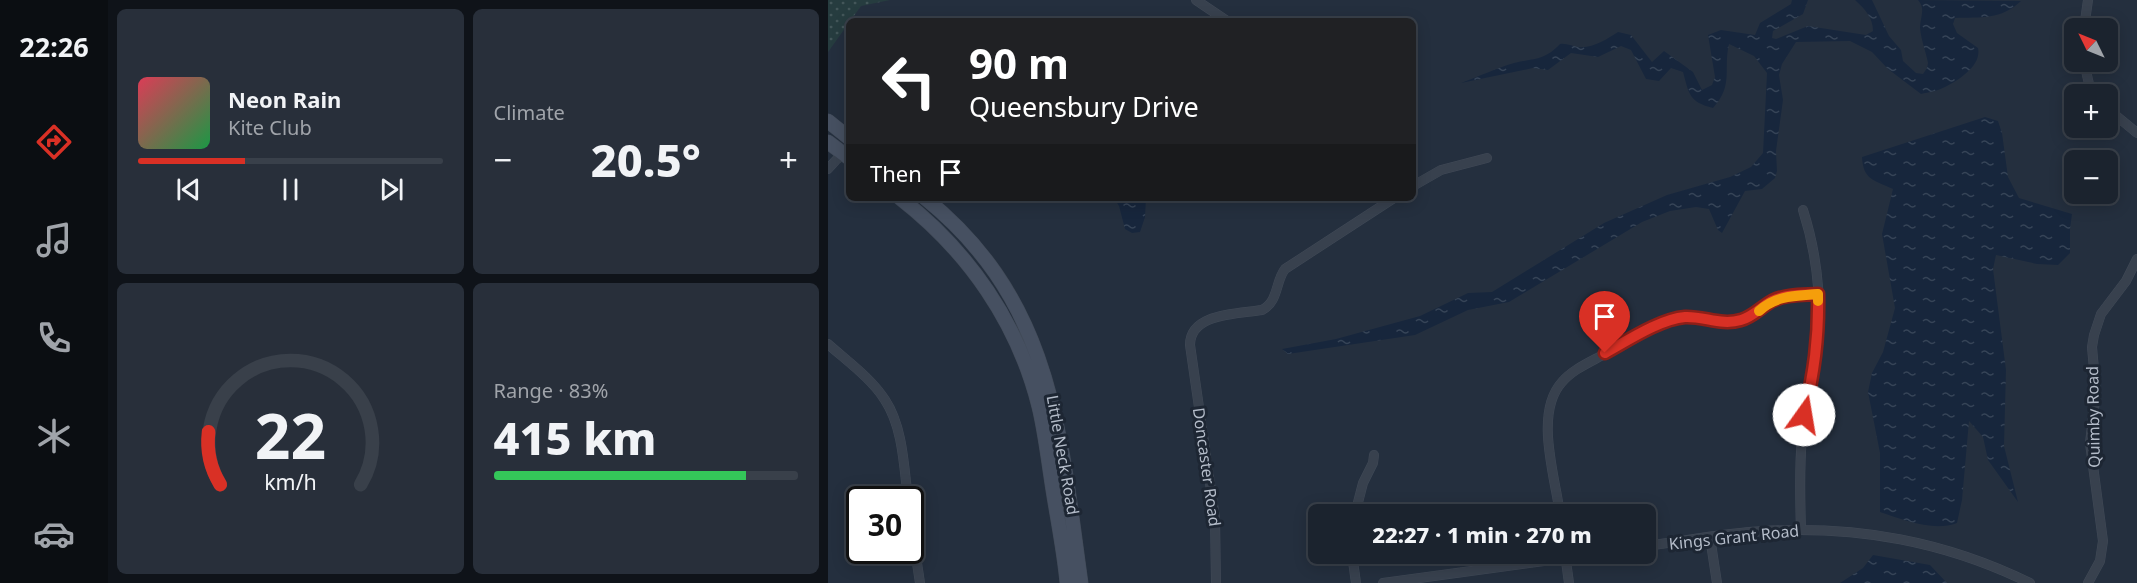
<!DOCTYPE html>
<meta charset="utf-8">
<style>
body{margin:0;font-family:"Noto Sans",sans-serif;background:#282f3a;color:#f1f3f6;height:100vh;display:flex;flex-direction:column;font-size:22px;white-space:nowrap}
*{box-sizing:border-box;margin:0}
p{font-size:20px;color:#a0a4aa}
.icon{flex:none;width:33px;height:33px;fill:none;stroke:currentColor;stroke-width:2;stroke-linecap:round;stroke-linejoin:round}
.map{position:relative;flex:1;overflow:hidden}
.drawer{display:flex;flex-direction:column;gap:9px;padding:9px;background:#0f1319;width:720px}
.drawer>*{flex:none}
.top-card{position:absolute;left:18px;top:18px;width:570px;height:183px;border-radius:9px;box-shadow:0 3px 15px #0003,0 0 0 2px #39404a;background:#202124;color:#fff;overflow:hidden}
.needle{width:39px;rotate:313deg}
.controls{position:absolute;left:1236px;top:18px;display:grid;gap:12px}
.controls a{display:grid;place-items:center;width:54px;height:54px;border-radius:9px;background:#1b232e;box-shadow:0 3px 15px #0003,0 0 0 2px #39404a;font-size:30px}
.speed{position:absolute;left:18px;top:486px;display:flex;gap:12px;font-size:30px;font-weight:700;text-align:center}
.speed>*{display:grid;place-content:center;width:78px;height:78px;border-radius:50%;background:#1b232e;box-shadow:0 3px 15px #0003,0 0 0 2px #39404a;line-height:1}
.speed .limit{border:3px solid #111;border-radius:9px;background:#fff;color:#111}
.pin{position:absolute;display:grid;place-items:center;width:51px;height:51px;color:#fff;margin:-62px -26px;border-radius:50% 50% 50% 0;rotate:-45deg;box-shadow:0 0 6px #0007}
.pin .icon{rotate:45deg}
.me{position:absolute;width:66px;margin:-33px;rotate:13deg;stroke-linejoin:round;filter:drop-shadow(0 0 4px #0008)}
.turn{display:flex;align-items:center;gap:21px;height:126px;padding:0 24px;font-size:27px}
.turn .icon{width:78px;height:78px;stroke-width:2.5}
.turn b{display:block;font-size:42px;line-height:51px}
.then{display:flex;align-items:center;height:57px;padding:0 24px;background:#0003;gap:12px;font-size:22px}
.big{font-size:45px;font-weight:800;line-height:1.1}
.drawer .card{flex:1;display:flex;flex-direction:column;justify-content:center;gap:9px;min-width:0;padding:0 21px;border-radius:9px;background:#282f3a}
.drawer .dial{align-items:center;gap:0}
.dial svg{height:156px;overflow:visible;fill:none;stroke:#39404a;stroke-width:7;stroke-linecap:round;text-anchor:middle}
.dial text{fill:#f1f3f6;stroke:none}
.song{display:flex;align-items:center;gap:18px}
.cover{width:72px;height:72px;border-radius:9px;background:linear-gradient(135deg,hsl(350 70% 55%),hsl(140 70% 35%))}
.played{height:6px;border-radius:3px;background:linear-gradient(90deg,#d93025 35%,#39404a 35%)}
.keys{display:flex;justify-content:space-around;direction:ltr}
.heat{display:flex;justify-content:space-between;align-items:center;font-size:33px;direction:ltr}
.charge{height:9px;border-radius:4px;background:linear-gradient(90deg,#34c759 83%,#39404a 0)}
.drawer .tiles{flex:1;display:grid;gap:9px;grid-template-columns:repeat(2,1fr)}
.trip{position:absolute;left:480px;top:504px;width:348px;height:60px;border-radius:9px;background:#1b232e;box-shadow:0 3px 15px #0003,0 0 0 2px #39404a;font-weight:800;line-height:60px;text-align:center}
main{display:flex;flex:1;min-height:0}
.tab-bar{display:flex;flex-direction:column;width:108px;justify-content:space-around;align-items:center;background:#0b0e12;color:#a0a4aa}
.tab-bar .icon{width:42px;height:42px}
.tab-bar .active{color:#d93025}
.tab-bar b{font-size:27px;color:#f1f3f6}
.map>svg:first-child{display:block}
.park{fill:url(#park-dots)}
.water{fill:url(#water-ripples)}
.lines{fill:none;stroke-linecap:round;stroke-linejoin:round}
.street-casing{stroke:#414a57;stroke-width:10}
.secondary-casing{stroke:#414a57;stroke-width:15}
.street{stroke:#38414e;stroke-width:9}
.secondary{stroke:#465061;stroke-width:14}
.route-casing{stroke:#8d1f18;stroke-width:15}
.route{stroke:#d93025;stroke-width:10}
.slow{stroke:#f59e0b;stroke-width:10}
.labels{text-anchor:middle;stroke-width:6;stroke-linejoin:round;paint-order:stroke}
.street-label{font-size:16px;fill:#b4bcc9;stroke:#1d2633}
</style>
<main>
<nav class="tab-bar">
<b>22:26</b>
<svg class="icon active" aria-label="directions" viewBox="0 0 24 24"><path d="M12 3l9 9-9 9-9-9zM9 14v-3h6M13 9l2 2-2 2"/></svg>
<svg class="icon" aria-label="music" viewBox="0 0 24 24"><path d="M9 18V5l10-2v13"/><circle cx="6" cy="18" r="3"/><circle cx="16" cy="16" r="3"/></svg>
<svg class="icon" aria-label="phone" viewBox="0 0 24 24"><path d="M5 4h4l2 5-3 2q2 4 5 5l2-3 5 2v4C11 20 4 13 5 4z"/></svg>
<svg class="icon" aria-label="climate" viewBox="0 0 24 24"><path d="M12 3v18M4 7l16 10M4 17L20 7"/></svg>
<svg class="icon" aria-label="car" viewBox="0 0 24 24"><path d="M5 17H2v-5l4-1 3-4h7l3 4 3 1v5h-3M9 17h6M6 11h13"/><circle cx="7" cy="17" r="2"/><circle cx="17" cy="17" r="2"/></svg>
</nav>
<section class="drawer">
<div class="tiles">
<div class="card">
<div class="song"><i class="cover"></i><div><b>Neon Rain</b><p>Kite Club</p></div></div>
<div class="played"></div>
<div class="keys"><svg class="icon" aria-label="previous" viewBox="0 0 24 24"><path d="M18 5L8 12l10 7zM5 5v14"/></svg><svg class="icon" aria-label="pause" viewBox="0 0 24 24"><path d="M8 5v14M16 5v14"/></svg><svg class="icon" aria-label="next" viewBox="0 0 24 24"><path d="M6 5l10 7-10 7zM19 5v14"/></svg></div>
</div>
<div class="card"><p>Climate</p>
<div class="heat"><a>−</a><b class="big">20.5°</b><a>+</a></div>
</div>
<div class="card dial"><svg viewBox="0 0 100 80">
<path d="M14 69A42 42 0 1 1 86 69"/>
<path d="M14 69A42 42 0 0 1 8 42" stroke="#d93025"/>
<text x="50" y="56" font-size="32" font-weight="700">22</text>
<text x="50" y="72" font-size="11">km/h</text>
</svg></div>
<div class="card"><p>Range · 83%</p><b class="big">415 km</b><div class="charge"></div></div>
</div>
</section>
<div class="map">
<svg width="1309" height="583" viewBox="0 0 1309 583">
<defs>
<pattern id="park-dots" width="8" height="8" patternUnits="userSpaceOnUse" patternTransform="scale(1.5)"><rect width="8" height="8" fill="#263c3f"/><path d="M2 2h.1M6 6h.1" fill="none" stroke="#435659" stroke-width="1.8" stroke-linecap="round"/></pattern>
<pattern id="water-ripples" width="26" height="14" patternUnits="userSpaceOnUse" patternTransform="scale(1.5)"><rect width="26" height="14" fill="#17263c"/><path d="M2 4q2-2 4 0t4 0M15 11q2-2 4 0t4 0" fill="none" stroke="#364457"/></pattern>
</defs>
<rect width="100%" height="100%" fill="#242f3e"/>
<path class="park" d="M0,0H62L33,6L0,52Z"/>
<path class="water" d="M964,0H980L975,14L945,31L944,38L948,39L980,26L1038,35L1045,31C1045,18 1037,9 1027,0H1044L1061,36L1073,50L1075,61L1088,73L1095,74L1099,68L1100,63C1098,52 1093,40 1092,28C1092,17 1098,9 1090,0L1193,1C1173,20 1153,17 1127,18L1125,24L1129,33L1150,48C1154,65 1131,80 1117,87C1110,91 1101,92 1093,94L1060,69L1044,52L1022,41L968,42L954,64L951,75L955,100L948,151L949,171L947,178L934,189L917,191L894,233L890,230L881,209L868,207L842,211L814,222L681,302L640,310L587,335L460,354L454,349L508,339L592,316L640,293L664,292L776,223L839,195L902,177L923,167L935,153L939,73L926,56L901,44C895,70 906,85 885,108C861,102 861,94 855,72L843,68L831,81L818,79L803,50L793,46L770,57L743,53L720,70L705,68L633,83C650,77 668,68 686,63C706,58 716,61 732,44C739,43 743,46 750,47C764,49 779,39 790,32L803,35L824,62L836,51L865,72L874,90L884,85L887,77L880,35L893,30L927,35L932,23L963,4Z
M1157,117L1170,121L1174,133L1180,177L1191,198L1244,214L1242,229V253L1230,265L1209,264L1168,255L1165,269L1178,370L1176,446L1190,502L1160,460L1155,437L1141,421L1134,500L1129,523C1106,532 1075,520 1052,512V453L1040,392L1044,373L1055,352L1067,308L1054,234L1065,189C1046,180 1035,180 1034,157Z
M286,198H318L317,217L312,232L304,233L297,229L291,206Z
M1045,555L1102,565L1119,583H1012L1035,568Z"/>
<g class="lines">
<g class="street-casing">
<path id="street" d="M368,0L399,21
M1256,28L1260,0
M1256,62L1261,84L1267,94
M1280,109L1309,133
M0,169L9,159L19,153
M585,186L613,170L659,158
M0,344C19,361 43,378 57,400C75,427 76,467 80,500
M527,514L535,483L545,463L546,455
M732,514C727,476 706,413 734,382C746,368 765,361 780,352C800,340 828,322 850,318C869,315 886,325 905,322C922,319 930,308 945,301C958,294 975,295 990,294
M82,516L92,583
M973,530C972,499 971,468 974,438C975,415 982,393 986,370C996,318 991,260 975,210
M882,537L889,583
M818,546C857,541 896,533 936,531C1031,526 1116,541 1202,583
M524,554L528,583
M737,554L741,583
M388,583L387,518L362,345C362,313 410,314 434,310C451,301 447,282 457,269L566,198
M555,583L768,554
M1260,583L1272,561L1275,541L1262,443L1268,392L1264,347L1266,335L1273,314L1298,281L1309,259"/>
</g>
<g class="secondary-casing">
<path id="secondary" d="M0,121L21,138
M0,142L21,158
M72,198C140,251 190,322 211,407C217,432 220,458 224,484C229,517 236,550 239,583
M97,198C225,301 232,433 253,583"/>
</g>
<use href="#street" class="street"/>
<use href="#secondary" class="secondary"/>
</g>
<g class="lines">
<g class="route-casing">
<path id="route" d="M777,353C799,341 832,319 857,317C876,316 893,326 913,320C925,317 933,307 944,301C958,294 975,295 990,294C991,338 986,373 976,415"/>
</g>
<use href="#route" class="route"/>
<path class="slow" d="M931,311C948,295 968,296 990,294V301"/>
</g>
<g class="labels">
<g class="street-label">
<text transform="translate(1265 417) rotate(-91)" y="6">Quimby Road</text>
<text transform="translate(235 455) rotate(80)" y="6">Little Neck Road</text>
<text transform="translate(379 467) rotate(82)" y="6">Doncaster Road</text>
<text transform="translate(906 537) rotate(-6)" y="6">Kings Grant Road</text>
</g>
</g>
</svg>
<div class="controls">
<a><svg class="needle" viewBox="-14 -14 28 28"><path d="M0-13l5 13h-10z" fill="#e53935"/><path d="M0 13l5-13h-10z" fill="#a0a4aa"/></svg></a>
<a>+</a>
<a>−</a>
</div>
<div class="speed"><div class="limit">30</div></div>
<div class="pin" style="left:777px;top:353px;background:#d93025"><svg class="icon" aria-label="arrive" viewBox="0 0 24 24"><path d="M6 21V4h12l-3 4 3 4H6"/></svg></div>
<svg class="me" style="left:976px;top:415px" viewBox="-20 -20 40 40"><circle r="19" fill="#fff"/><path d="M0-13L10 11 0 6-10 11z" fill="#d93025"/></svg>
<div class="trip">22:27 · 1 min · 270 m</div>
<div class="top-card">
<div class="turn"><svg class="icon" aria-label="left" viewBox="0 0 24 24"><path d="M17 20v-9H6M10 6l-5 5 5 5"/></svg><div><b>90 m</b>Queensbury Drive</div></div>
<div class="then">Then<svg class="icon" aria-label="arrive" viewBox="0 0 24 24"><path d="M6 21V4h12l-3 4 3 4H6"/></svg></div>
</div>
</div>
</main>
